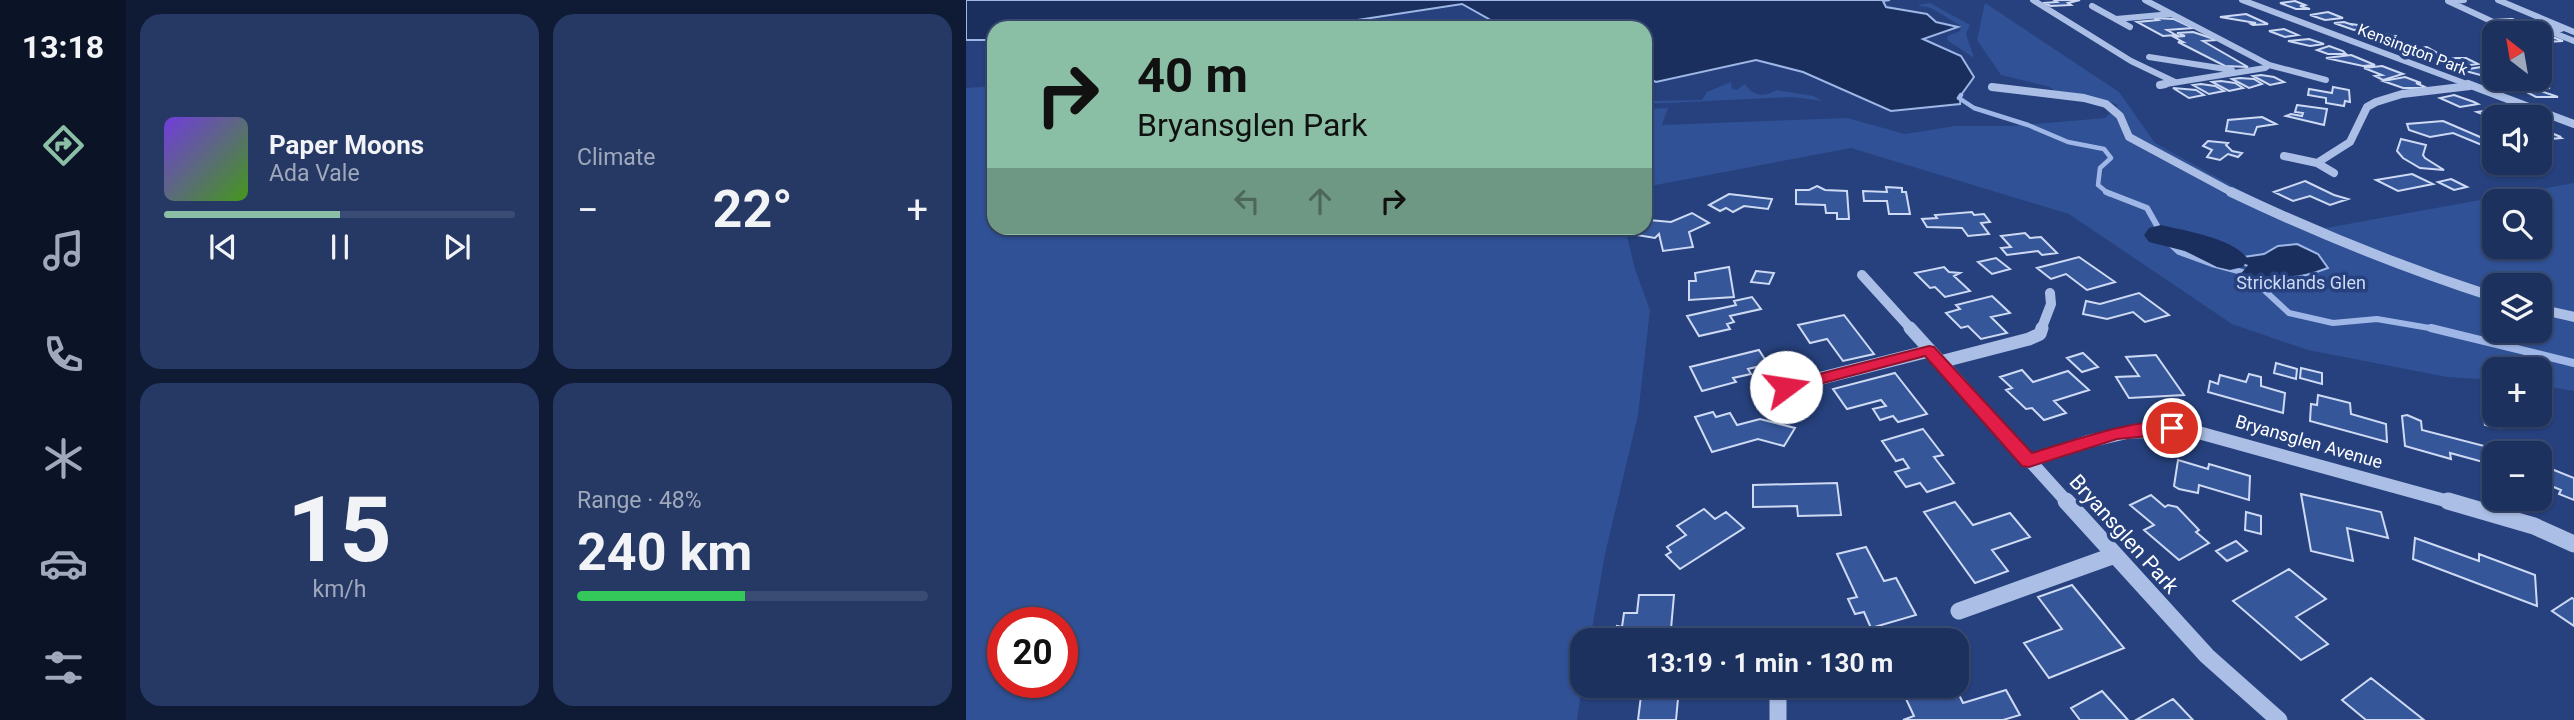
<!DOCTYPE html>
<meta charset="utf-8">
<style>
body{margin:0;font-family:Roboto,sans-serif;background:#253964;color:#f1f3f6;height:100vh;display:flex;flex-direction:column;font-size:26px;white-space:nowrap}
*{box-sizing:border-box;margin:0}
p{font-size:23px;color:#a0a9bc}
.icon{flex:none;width:38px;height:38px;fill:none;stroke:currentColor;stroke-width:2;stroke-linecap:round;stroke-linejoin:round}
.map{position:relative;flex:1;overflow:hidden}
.details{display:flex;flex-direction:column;gap:14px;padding:14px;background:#0f1b34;width:840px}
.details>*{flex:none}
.banner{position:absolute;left:21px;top:21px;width:665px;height:214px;border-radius:21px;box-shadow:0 2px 5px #0004,0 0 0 2px #3a4c73;background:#8abfa5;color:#111;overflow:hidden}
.needle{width:46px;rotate:329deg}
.controls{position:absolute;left:1516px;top:21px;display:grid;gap:14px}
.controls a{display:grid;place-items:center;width:70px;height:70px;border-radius:14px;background:#1c315e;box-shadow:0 2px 5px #0004,0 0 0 2px #3a4c73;font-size:35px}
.speed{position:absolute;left:21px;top:607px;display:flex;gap:14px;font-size:35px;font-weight:700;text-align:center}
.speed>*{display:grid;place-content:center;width:91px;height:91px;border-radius:50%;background:#1c315e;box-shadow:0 2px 5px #0004,0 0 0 2px #3a4c73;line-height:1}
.speed .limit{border:10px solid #d22;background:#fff;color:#111}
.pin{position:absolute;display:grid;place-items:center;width:60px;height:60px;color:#fff;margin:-30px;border:4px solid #fff;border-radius:50%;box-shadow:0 2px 7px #0007}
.me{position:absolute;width:77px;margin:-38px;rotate:76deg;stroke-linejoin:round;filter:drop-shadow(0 0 5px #0008)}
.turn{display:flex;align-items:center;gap:24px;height:147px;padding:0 35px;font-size:32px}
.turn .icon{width:91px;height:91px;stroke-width:2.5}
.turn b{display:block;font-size:49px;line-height:60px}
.lanes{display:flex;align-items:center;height:66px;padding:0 35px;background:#0003;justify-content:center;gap:35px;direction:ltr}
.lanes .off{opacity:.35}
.big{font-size:52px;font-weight:700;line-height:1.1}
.details .widget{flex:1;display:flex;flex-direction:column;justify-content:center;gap:10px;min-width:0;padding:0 24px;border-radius:21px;background:#253964}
.details .dial{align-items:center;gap:0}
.dial b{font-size:91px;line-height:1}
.song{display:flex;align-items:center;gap:21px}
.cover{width:84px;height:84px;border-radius:10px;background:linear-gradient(135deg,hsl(260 70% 55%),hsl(100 70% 35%))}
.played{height:7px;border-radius:4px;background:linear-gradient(90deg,#8abfa5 50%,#3a4c73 50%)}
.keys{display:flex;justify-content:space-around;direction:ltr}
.heat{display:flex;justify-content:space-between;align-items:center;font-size:38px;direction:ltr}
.charge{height:10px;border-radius:5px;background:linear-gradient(90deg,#34c759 48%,#3a4c73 0)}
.details .tiles{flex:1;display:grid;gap:14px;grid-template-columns:repeat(2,1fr)}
.trip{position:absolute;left:604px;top:628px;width:399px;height:70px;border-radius:21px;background:#1c315e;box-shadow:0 2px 5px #0004,0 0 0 2px #3a4c73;font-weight:700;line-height:70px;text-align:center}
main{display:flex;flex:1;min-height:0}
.tabs{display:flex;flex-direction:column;width:126px;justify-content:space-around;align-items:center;background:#0b1426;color:#a0a9bc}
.tabs .icon{width:49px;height:49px}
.tabs .selected{color:#8abfa5}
.tabs b{font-size:32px;color:#f1f3f6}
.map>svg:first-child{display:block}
.green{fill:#305195;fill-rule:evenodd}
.water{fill:#1a2f5e;stroke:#9fb7e6;stroke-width:2}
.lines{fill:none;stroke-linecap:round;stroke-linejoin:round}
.stream-far2{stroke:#9fb7e6;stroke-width:4.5}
.stream-far1{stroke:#9fb7e6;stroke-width:6}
.stream{stroke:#9fb7e6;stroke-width:8}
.river{fill:#1a2f5e;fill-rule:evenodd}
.building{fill:#36569a;stroke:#cedaf4;stroke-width:2}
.minor-far4{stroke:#abbee5;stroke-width:6}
.minor-far3{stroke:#abbee5;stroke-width:8}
.minor-far2{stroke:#abbee5;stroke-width:10}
.minor-far1{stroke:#abbee5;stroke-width:13}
.minor{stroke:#abbee5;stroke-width:17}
.route{fill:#e11d48;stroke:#92132f;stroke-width:2}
.labels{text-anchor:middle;stroke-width:7;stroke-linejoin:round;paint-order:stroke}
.far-street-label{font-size:16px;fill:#fff;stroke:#26417d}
.park-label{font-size:18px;fill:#cedaf4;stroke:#26417d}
.street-label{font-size:18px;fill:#fff;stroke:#26417d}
.near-street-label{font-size:21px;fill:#fff;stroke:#26417d}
</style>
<main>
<nav class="tabs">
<b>13:18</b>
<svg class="icon selected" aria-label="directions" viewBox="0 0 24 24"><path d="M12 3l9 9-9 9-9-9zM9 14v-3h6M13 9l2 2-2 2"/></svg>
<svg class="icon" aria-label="music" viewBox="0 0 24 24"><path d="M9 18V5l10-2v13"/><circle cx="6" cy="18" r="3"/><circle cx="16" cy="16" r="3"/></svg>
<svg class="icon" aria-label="phone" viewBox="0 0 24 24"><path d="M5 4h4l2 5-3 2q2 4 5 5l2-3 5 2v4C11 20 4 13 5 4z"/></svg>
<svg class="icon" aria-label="climate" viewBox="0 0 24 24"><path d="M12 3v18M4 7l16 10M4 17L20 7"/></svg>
<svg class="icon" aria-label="car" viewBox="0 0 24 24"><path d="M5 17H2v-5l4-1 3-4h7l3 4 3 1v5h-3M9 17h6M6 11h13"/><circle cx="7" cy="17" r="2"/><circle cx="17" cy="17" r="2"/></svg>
<svg class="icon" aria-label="filters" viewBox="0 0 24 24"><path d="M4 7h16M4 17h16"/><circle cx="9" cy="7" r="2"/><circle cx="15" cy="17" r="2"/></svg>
</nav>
<section class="details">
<div class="tiles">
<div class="widget">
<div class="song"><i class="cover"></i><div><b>Paper Moons</b><p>Ada Vale</p></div></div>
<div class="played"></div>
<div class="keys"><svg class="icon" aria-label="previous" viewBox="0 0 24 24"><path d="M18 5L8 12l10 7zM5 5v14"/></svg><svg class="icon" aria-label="pause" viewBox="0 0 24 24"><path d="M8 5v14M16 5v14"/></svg><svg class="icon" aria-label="next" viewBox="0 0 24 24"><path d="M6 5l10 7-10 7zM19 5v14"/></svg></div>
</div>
<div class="widget"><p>Climate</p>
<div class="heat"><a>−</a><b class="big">22°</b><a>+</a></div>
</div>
<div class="widget dial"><b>15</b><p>km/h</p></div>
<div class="widget"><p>Range · 48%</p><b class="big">240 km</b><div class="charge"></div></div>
</div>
</section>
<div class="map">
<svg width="1608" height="720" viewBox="0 0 1608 720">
<rect width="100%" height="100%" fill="#26417d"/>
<path class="green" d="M964,3L1004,25L1000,34L1008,58L981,40L982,36L994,31L995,26L965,8L951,5Z
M1019,3L1153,92L1189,143L1315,213L1360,228L1608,183V391L1573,385V369H1528V380L1481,377L1342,350L1266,324L1103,214L885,148L679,187V109L702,108L696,125L881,118L939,134L989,126H1044L1139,118L1152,105L1129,97L1092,93L1084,87L1035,75L1011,40ZM1528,201H1573V247H1528ZM1528,285H1573V331H1528Z
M765,82L766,89L771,90L779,84C788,97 798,97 811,90L847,96L857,101L826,97L679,104V101L736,100L741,92Z
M28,86V228H659L669,269L684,310L672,415L639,554L624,640H616V686L611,720H0V88ZM96,623V682H37V623Z"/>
<path class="water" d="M0,0H924L917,1L920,7L961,14L970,22L992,27L957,39L995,56L1008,77L995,95L994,104L925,111L837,72L790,60L690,82L679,77V28H539L496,4L385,21L283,28H28V40H0Z
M1331,244L1352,254L1362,268C1315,286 1309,276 1264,259L1298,254L1312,246Z"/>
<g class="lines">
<path class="stream-far2" d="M995,95L993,98L1008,108L1062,125L1102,142L1138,149L1145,158L1134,168L1132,185L1143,194"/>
<path class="stream-far1" d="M1140,192L1181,208L1198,238L1213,252L1246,264L1291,276L1297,289L1323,313L1367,323L1411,319L1475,330"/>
<path class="stream" d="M1465,328L1608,363"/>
<path class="river" d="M1195,225C1220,231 1267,238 1282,259L1277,267L1264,270L1251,267L1219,251L1183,242L1178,235L1183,228Z
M1296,261L1309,264L1314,272C1304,286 1294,288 1278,284L1273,276L1283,264Z"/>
</g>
<path class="building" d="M1088,0H1114L1102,3L1105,5L1085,6L1077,3L1091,2Z
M1329,1L1339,5L1334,6L1344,9H1330L1314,3Z
M1362,12L1377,18L1359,20L1344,15Z
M1280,14L1302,24L1287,25L1285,24L1290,23L1254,17Z
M1188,18L1208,19L1227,28L1201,30L1210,35L1197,36L1171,22L1192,20Z
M1546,19L1554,22L1566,28H1547L1527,20Z
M1378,22L1387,25L1385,24L1399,26L1391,27L1398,29L1388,30L1368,23Z
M1318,29L1332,35L1319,37L1303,31Z
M1408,30L1417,34L1431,36L1415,38L1393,32Z
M1227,32L1251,40L1237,41L1282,67L1259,66L1212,42H1217L1208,37L1219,36L1211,33Z
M1573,32L1597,41L1581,42L1573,39V33H1557Z
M1343,39L1358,44L1344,46L1322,41Z
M1363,46L1377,51L1380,54H1362L1351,50Z
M1461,47L1475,55L1462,56L1443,49Z
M1385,55L1409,65L1397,66L1360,58Z
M1490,58H1500L1512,64L1490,67L1470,61Z
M1528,65V74L1518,76L1496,70Z
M1416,66L1437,74L1417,80L1409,76L1416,75L1398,68Z
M1295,75L1308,77L1318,82L1304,85L1287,76Z
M1439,77L1455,83H1450L1461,88H1437L1417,81Z
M1274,78L1288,79L1296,84L1283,88L1266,79Z
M1556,79L1569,83L1544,87L1528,80Z
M1255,81L1269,83L1277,88L1263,91L1246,82Z
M1235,84L1249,86L1258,91L1243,94L1227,85Z
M1574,85L1584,88L1572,90L1592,97H1570L1553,88Z
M1367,87L1383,90L1384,102L1379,101L1378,106L1360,103V98L1342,95L1343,89L1366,93Z
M1207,88L1230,90L1238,95L1223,98Z
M1488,95L1508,102L1512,104L1494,107L1474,98Z
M1331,105L1361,109L1358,125L1320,116L1325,114L1336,116L1337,113L1329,112Z
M1525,110L1544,117L1528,119L1511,112Z
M1296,117L1310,124L1291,127L1288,135L1260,131L1262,120Z
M1477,121L1528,143V150L1487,133L1464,137L1443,130L1441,124Z
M1573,128L1595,137H1593L1595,138L1573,140Z
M1435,139L1460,145L1457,155L1459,158L1478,170L1454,168L1437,158L1431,151Z
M1242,141L1262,143L1260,145L1266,151L1276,153L1272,157L1262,154L1254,160L1241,157L1246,150L1237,146Z
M1446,174L1467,184L1432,191L1410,180Z
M1485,179L1501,187L1488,190L1472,182Z
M1339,181L1368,195L1382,199L1364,205L1344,196L1327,201L1308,192Z
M851,186L859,190L881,191L883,219H871V213H860L859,205L830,204V190H843Z
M920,187L936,188V192H940L944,214H923L921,201H898L897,191L921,192Z
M763,194L806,199L802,209L778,206L767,212L760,208L754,211L743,205Z
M1006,212L1008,215L1018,214L1024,222L1015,223L1023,234L1002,236L996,228L961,227L956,219L971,218L969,215Z
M726,213L743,223L723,232L727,247L697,251L693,234L689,238L671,235L683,220L705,222Z
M1059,233L1064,238L1075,237L1091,253L1076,255L1072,251L1041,255L1035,248L1045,247L1035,236Z
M1113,257L1149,282L1121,290L1100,274L1085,279L1071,268Z
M1030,258L1044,269L1026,274L1012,262Z
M763,267L768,297L723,300V281H730L729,273Z
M978,267L983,272L994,273L988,276L1004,291L979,297L969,287L964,288L949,273Z
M790,271L808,273L803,284L785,282Z
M1173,293L1203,315L1179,322L1167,312L1141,319L1117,314L1120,301L1134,304Z
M1026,296L1044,313L1025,317L1041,333L1015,339L1002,326L995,328L980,313L994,309L990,305Z
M786,297L795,309L764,316L768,322L761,324L764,329L733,336L721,316L770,305L768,301Z
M878,315L908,354L877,361L861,339L844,343L832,325Z
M793,350L802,364L782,369L785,374L767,378L770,382L736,391L724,367Z
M1117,353L1132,367L1116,372L1101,358Z
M1190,355L1218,395L1163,398L1150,377L1173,376L1160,357Z
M1310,363L1331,369L1330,379L1308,373Z
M1335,368L1356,373V384L1334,378Z
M1056,370L1067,382L1102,371L1123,390L1088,401L1100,413L1078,420L1066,408L1060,409L1040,390L1046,388L1034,377Z
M929,373L961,414L932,422L927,416L914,420L907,409L920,406L915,400L881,409L867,389Z
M1283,374L1295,377V386L1319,393L1317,413L1242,392L1244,381L1252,384L1254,375L1280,382Z
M1352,395L1384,403L1385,414L1420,424L1421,442L1344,421L1345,404L1351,405Z
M1516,411L1531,415L1534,428L1519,425Z
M747,412L750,417L764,413L771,425L794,419L829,428L818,446L792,439L746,452L729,417Z
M1441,415L1455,421L1456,430L1526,448L1528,465L1484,453L1485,459L1439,446L1436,416Z
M957,429L977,455L968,457L988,483L961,492L954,483L940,487L929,472L943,468L937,459L930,461L916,441Z
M1212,460L1242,469L1243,464L1284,476L1283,500L1233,485L1232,493L1213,489L1208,486Z
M1573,464L1608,478V500L1593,494L1595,490L1573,481Z
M871,483L875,515L832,516L831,506L787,507V485Z
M1335,494L1415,512L1422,538L1381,528L1387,561L1345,551Z
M1185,495L1199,507L1202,505L1211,507L1233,530L1230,532L1243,543L1213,560L1178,530L1188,525L1164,505Z
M989,502L1007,525L1044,513L1064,537L1026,550L1042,571L1009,583L958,512Z
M738,509L749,519L760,512L778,528L714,569L700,555L705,552L701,547L720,535L711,526Z
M1280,512L1295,516V534L1279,530Z
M1449,538L1513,561V554L1569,575L1571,606L1447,559Z
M1270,541L1281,551L1261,561L1250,551Z
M900,547L918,581L930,578L950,615L905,628L898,612L889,614L882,599L891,597L871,554Z
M1323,569L1360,599L1330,617L1362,644L1335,660L1267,601Z
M1106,585L1158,648L1083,678L1058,643L1096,629L1072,597Z
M673,595H708L704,640H649L651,626L656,627L658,613H671Z
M1606,598L1608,599V626L1586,611Z
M1405,678L1458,720H1400L1376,700Z
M934,686H989L997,703L1040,690L1054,715L1037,720H937L948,716Z
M676,688H713L710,720H672Z
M1136,691L1162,720H1114L1105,708Z
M1207,699L1227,720H1170Z"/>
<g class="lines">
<path class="minor-far4" d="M1067,0L1165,61L1209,82
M1179,0L1303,65L1299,68L1194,85
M1276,0L1506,86
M1498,0L1482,1L1538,27
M1532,0L1608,32
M1126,6L1164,27
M1150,19L1206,14
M1595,29H1578L1608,41
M1183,57L1266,70
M1303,65L1360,80"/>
<path class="minor-far3" d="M1502,84L1608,124
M1194,85L1199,84
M1026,87L1118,98L1140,104L1154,116L1163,137L1269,194
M1318,156L1351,163L1368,173
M1351,163L1384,142L1401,107L1410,102L1436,94L1504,86"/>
<path class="minor-far2" d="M1265,192C1351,233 1438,268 1528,297
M896,275L946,330
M1573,309L1608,317
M1075,330L1085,304L1084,293"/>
<path class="minor-far1" d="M944,328L1102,503
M974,362L1063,339L1074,334L1076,328
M820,387L963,351
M1063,461L1124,441L1163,432L1227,431L1488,503"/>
<path class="minor" d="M1100,501L1241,656L1313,720
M1482,501L1568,526L1608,544
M993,611L1149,555
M812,686V720"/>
</g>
<path class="route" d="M963,346L968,347L1066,453C1090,446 1199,407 1214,428L1206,434L1151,439L1063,467L1056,466L959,356L820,393L811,387L814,384Z"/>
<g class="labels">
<g class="far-street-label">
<text transform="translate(1447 49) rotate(21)" y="6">Kensington Park</text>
</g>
<g class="park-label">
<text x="1335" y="289">Stricklands Glen</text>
</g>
<g class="street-label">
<text transform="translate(1343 442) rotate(16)" y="6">Bryansglen Avenue</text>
</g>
<g class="near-street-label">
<text transform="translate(1158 534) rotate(48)" y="7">Bryansglen Park</text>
</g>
</g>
</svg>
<div class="controls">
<a><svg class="needle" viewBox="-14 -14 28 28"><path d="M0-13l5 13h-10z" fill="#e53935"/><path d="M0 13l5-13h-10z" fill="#a0a9bc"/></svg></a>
<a><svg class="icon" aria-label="sound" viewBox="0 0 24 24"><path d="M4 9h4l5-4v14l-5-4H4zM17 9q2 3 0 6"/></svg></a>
<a><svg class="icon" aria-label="search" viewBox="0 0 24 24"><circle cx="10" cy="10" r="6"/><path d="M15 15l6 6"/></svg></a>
<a><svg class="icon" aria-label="layers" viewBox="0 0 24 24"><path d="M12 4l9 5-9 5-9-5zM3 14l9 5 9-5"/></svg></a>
<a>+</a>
<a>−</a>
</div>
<div class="speed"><div class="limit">20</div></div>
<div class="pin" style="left:1206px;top:428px;background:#d93025"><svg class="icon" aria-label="arrive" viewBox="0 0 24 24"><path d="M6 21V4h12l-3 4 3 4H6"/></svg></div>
<svg class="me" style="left:820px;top:387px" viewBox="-20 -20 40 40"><circle r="19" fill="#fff"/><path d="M0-13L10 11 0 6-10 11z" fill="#e11d48"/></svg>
<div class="trip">13:19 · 1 min · 130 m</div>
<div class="banner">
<div class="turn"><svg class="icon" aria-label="right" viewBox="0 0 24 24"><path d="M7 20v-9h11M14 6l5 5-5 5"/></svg><div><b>40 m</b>Bryansglen Park</div></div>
<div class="lanes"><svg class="icon off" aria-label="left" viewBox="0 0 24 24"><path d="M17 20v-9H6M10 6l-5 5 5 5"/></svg><svg class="icon off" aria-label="ahead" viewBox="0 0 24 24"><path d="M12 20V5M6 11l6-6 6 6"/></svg><svg class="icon" aria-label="right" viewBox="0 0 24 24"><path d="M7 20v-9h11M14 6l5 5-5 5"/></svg></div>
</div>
</div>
</main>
